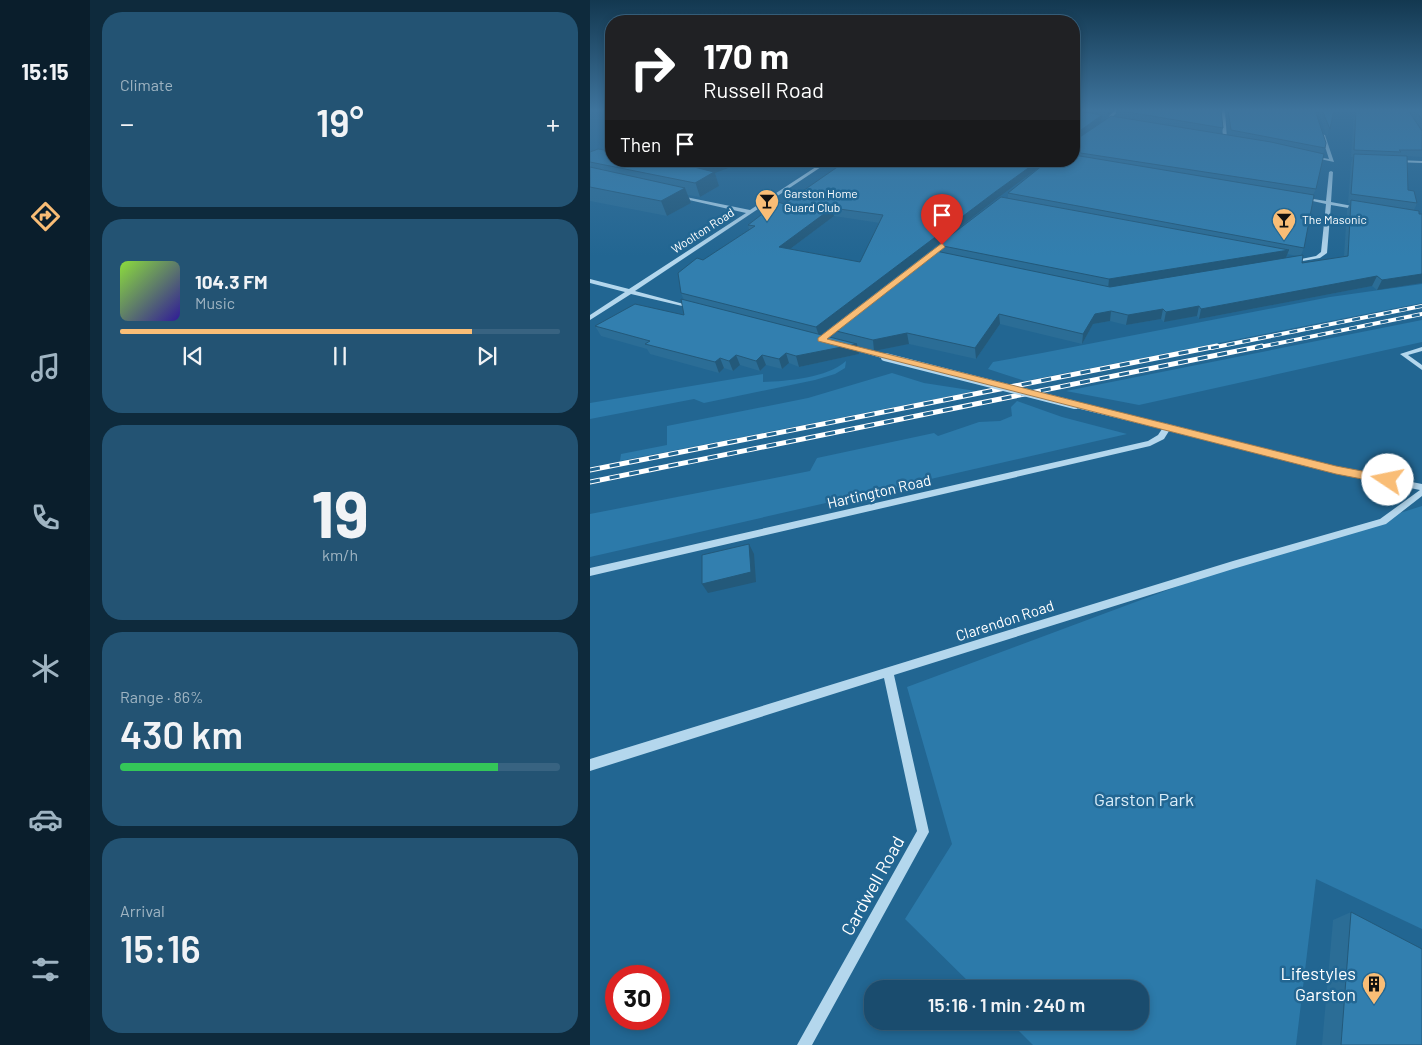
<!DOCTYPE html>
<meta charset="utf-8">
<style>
body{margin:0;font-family:Barlow,sans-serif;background:#235373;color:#f1f3f6;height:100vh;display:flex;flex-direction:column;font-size:19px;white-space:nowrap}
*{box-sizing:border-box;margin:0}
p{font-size:16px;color:#9fb4c2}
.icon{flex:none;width:28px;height:28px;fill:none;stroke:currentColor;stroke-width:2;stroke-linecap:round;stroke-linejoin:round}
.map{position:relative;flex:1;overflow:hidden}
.side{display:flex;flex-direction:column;gap:12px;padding:12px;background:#0e2a3c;width:500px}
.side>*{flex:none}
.hud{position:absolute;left:15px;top:15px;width:475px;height:152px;border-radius:20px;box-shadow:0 2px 8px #0003,0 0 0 1px #386381;background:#202124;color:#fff;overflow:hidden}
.speed{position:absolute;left:15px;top:965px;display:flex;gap:10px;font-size:25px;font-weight:700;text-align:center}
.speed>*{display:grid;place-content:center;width:65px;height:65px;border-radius:50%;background:#1a4c6e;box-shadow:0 2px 8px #0003,0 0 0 1px #386381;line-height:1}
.speed .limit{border:8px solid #d22;background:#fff;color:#111}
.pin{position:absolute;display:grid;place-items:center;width:42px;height:42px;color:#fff;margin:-51px -21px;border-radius:50% 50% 50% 0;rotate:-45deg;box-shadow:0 0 5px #0007}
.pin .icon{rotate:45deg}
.me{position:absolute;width:55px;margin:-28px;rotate:281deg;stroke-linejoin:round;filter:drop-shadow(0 0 4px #0008)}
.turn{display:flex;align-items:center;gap:18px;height:105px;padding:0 15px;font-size:22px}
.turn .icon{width:65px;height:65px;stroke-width:2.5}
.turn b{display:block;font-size:35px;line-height:42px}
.then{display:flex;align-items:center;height:48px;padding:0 15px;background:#0003;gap:10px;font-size:19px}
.big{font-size:38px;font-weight:600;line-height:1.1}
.side .widget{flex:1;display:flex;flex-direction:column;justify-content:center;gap:8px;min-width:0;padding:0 18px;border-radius:20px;background:#235373}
.side .dial{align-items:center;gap:0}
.dial b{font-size:65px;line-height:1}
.song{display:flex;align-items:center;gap:15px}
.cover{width:60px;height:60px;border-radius:8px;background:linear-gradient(135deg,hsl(90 70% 55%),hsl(250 70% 35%))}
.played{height:5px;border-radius:2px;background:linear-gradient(90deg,#f9bd76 80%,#386381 80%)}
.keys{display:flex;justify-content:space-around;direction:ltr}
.heat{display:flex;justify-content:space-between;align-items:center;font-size:28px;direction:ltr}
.charge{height:8px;border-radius:4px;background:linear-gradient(90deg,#34c759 86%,#386381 0)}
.trip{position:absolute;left:274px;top:980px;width:285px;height:50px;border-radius:20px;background:#1a4c6e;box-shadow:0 2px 8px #0003,0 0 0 1px #386381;font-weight:600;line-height:50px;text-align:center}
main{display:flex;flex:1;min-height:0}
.menu{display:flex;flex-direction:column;width:90px;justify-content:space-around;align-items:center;background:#0a1e2c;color:#9fb4c2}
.menu .icon{width:35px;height:35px}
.menu .current{color:#f9bd76}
.menu b{font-size:22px;color:#f1f3f6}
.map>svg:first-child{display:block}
.green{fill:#2c7aaa}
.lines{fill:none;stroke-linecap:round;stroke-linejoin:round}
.minor{fill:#b4d7ed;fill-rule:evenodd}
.rail-far1-casing{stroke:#fff;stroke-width:4}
.rail-casing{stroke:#fff;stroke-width:5}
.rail-far1{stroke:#226692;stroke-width:2.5;stroke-dasharray:8;stroke-linecap:butt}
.rail{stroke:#226692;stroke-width:3;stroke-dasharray:10;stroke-linecap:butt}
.minor-bridge{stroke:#b4d7ed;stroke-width:8}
.wall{fill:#2b6d96;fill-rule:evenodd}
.shaded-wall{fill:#23597a}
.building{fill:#327faf;stroke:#23597a;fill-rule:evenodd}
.route{fill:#f9bd76;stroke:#a27b4d}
.labels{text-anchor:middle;stroke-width:5;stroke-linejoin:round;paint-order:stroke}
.far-poi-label{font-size:12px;fill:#fff;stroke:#226692;text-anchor:start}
.far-street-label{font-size:12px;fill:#fff;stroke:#226692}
.street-label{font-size:15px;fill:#fff;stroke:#226692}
.near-park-label{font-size:18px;fill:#d9edf9;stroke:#226692}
.near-street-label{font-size:18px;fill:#fff;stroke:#226692}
.near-poi-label{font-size:18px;fill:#fff;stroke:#226692;text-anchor:end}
</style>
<main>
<nav class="menu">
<b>15:15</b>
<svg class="icon current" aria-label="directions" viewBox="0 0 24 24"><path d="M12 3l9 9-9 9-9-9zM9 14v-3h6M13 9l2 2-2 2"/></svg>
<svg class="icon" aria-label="music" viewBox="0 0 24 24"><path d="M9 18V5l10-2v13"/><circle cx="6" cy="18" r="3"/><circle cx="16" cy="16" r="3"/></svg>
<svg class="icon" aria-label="phone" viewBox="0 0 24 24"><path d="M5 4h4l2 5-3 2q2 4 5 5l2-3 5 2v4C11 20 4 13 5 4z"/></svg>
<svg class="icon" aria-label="climate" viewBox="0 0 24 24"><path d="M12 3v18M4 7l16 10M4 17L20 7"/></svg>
<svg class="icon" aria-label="car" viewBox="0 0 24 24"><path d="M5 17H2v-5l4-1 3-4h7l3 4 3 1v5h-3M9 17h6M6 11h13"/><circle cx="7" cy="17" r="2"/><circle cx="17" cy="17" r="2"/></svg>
<svg class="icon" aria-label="filters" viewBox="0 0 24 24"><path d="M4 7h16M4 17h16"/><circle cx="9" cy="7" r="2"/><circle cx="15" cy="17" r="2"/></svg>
</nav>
<section class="side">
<div class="widget"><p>Climate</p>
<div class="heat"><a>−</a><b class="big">19°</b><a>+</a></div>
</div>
<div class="widget">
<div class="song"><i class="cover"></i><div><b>104.3 FM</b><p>Music</p></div></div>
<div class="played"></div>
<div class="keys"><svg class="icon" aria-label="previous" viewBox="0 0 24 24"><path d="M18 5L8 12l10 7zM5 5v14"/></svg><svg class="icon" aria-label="pause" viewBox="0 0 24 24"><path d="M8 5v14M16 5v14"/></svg><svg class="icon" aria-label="next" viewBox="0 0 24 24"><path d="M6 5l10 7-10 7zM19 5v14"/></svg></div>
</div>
<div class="widget dial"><b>19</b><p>km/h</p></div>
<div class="widget"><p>Range · 86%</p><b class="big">430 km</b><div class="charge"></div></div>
<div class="widget"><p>Arrival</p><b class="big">15:16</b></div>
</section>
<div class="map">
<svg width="832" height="1045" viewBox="0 0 832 1045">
<rect width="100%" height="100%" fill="#226692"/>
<path class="green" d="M832,284V303L435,381L398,369L403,362L452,353L740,297Z
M832,320V342L549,405L476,391Z
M256,361L255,368L245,374L225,380L114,403L104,399L0,419V403L173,374V382C198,381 237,378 256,361Z
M302,373L334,383L386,391L30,461L31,454L77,445V426L218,398Z
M427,401L472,417L537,434L0,557V514L220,471L227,458L344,433L348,436L389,422L410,421L422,416L421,407Z
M832,506V929L726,879L706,1045H443L419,1021H550V989H386L315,919L362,844L317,687L642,566Z"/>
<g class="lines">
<path class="minor" d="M525,110H529L515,125H513V123Z
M631,110H635L637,139L635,140L633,139Z
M731,134L735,135L744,162L721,157L723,156L739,159Z
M807,160L832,161V163L805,162V161Z
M235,161H240L45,291L105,307V309L41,294L0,320V315L35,292L0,283V279L39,289L156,213L86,197V195L160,210Z
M741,171L743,172L741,202L773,208L770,210L741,205L737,253L730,258L701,263V261L726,256L731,252L736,204L709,198L711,197L736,201L739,172Z
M256,344L297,356L298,357L295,359L254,347V345Z
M832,347V351L818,355L832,365V370L810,354Z
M482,403H485L578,424L746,467L832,484V496L796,524L643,569L304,675L339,832L222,1045H207L327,831L294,678L0,771V759L643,561L790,519L830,490L746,473L579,431L574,439L560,446L0,576V568L558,441L568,435L572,429L482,407Z"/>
<g class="rail-far1-casing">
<path id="rail-far1" d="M621,348L832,306
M665,348L832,314"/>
</g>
<g class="rail-casing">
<path id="rail" d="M0,470L627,346
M0,482L672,346"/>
</g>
<use href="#rail-far1" class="rail-far1"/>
<use href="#rail" class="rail"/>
<path class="minor-bridge" d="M295,357L485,405"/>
</g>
<path class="wall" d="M484,110H523L517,117L512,116L511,122L489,138L526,116V110L633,128L631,134L638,135L635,110H725L735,148L733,154L726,189L723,195L714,248L711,255L712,263L754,256L757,210L760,203H758L761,163L763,157H761L764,110H818L832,131V157L817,156L818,190L827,203L824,210L829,214H832V283L787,290L782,286L609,319L607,316L574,322L571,319L536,325L520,321L503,324L492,344L410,324L386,359L319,344L284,351L267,346L269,354L209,367L199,363L192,369L176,365L170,371L150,365L143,371L134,368L129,373L60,354L57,349L11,336L5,326L94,315V300L91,293L113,260L159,230L158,225L194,204L458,161L405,200L254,316L348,252V245L418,198V193L484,161ZM244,216L290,223L270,262L200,249ZM697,254L707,256L696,258ZM238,329L240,337L230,335Z
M727,110H744L737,137Z
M819,110H832V130Z
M0,152L125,173L129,186L110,197L98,195L101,203L77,216L0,201Z
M761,912L832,1045H732L743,920Z"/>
<path class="shaded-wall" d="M518,110H523L517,117Z
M512,115L511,122L484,142V135Z
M114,161H157L125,173L129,186L110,197L100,166Z
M448,161H458L405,200L229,336L226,327L405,192Z
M95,188L101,203L77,216L71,201Z
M242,208L244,216L192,255L189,247Z
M699,250L695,260L518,289L519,279Z
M832,274V283L787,290L792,280Z
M787,276L782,286L609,319L611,309Z
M609,306L607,316L574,322L576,312Z
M573,309L571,319L536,325L538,315Z
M521,311L520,321L503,324L492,344L493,334L505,314Z
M409,314L410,324L386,359L385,348Z
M317,333L319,344L284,351L283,340Z
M267,344L269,354L209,367L206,356Z
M196,353L199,363L192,369L189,359Z
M146,355L150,365L143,371L139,361Z
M172,355L176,365L170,371L166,361Z
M130,358L134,368L129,373L125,362Z
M159,544L164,554L166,582L118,593L112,584Z"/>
<path class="building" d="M484,110L512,115L484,135Z
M526,110H631L633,128Z
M638,110H725L736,143L735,148L641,130Z
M732,110H744L740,129Z
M766,110H818L832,131V150H809L811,152L764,150Z
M826,110H832V120Z
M521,116L681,142L734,154L726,189L484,152V137V141Z
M8,149L21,151V161H114L100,166L124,172L105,183L0,162V152Z
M764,154L817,156L818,190L824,191L827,203L761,194Z
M484,155L724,195L714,248L418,193L458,161H484Z
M256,161H448L405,192L226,327L91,293L88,273L107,258L113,260L165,226L158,225L188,202L194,204ZM242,208L293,215L270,262L189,247Z
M0,167L95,188L71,201L0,187Z
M411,197L699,250L519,279L348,245Z
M761,200L829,211V214H832V274L792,280L787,276L611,309L609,306L576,312L573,309L538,315L521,311L505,314L493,334L409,314L385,348L317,333L283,340L238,329L341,250L520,287L713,255L712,263L758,256Z
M91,299L267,344L206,356L196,353L189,359L172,355L166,361L146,355L139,361L130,358L125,362L55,344L60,341L5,326L45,304L94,315Z
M159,544L161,572L112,584V555Z
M761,912L832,949V1045H751Z"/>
<linearGradient id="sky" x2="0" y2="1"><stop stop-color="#133850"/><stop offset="0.43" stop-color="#3e749d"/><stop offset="1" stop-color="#3e749d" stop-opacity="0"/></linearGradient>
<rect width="832" height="256" fill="url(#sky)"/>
<path class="route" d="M352,243L355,247L237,339L746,466L798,476L803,480L798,484L746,474L228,341V338Z"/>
<defs>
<g id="bar-pin" transform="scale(1.25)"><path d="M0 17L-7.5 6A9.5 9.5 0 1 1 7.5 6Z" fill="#f9bd76" stroke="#226692"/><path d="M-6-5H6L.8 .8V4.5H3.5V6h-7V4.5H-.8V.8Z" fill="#111"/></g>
<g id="building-pin" transform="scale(1.25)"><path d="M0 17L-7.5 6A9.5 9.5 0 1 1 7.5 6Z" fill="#f9bd76" stroke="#226692"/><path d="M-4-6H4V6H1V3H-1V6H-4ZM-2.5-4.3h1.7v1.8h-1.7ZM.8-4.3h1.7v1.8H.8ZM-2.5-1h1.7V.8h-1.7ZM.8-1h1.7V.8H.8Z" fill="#111"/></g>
</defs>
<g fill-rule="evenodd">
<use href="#bar-pin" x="177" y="201"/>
<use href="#bar-pin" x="694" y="220"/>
<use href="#building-pin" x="784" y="984"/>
</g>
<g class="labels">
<g class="far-poi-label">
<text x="194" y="198">Garston Home<tspan x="194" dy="14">Guard Club</tspan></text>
<text x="712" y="224">The Masonic</text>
</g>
<g class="far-street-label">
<text transform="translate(113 231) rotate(-33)" y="4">Woolton Road</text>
</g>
<g class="street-label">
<text transform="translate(289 492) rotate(-13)" y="5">Hartington Road</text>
<text transform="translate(415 621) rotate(-18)" y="5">Clarendon Road</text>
</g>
<g class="near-park-label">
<text x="554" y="806">Garston Park</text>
</g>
<g class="near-street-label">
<text transform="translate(283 886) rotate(-61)" y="6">Cardwell Road</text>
</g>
<g class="near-poi-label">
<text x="766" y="980">Lifestyles<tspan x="766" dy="21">Garston</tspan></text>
</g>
</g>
</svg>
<div class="speed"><div class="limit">30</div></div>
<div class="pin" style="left:352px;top:245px;background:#d93025"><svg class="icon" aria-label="arrive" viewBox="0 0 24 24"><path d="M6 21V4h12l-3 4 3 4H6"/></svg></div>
<svg class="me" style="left:798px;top:480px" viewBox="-20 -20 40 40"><circle r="19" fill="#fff"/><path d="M0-13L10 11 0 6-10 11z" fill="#f9bd76"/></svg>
<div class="trip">15:16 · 1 min · 240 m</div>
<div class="hud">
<div class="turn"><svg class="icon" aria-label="right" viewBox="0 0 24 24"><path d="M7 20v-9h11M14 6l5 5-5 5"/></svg><div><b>170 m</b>Russell Road</div></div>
<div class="then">Then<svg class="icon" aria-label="arrive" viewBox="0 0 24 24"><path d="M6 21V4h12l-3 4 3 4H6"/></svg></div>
</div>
</div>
</main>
